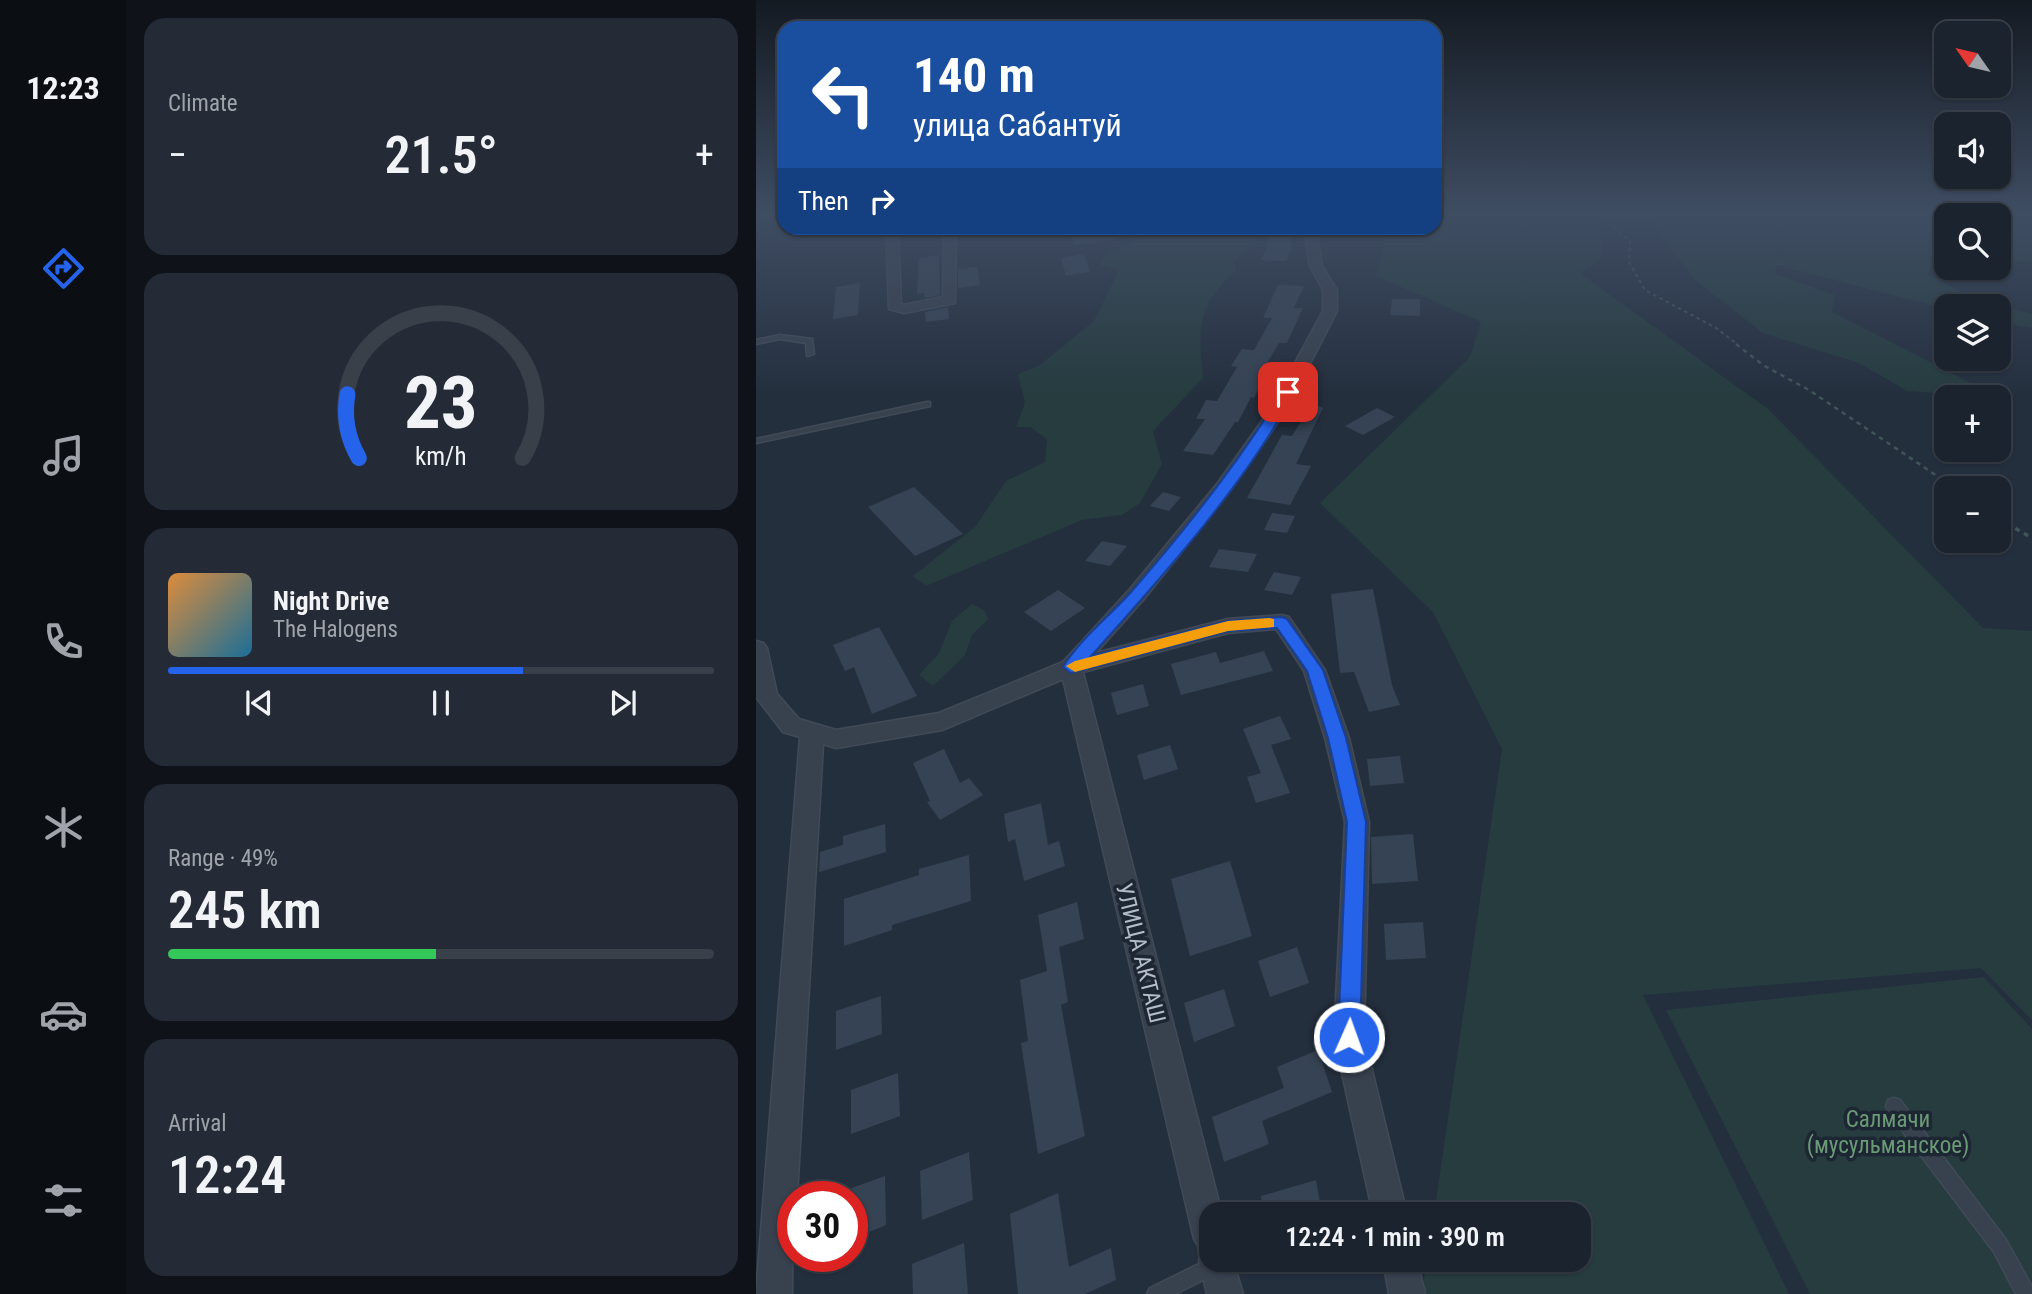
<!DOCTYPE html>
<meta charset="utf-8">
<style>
body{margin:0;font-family:"Roboto Condensed",sans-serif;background:#242b36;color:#f1f3f6;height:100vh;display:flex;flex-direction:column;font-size:26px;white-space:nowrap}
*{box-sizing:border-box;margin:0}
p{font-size:23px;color:#a0a4aa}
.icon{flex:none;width:38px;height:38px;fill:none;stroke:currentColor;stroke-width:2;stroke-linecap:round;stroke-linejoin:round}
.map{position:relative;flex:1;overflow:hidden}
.drawer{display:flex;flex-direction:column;gap:18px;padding:18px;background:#0f1319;width:630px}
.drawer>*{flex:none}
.top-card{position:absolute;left:21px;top:21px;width:665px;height:214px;border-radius:21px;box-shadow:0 2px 5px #0004,0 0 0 2px #39404a;background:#1a4fa0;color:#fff;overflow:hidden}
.needle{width:46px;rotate:304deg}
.controls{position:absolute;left:1178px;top:21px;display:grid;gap:14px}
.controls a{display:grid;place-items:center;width:77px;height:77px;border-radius:14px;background:#1b232e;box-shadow:0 2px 5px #0004,0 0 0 2px #39404a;font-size:35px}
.speed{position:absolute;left:21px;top:1181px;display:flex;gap:14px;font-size:35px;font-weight:700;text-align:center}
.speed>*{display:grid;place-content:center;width:91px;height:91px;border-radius:50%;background:#1b232e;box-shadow:0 2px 5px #0004,0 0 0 2px #39404a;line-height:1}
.speed .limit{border:10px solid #d22;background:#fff;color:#111}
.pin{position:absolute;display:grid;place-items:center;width:60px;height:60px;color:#fff;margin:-30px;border-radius:14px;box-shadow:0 4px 10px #0006}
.me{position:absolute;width:77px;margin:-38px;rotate:2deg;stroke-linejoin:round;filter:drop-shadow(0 0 5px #0008)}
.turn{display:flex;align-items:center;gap:24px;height:147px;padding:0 21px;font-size:32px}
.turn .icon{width:91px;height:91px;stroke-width:2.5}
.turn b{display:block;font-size:49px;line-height:60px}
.then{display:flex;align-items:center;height:66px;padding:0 21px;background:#0003;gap:14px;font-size:26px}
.big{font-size:52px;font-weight:600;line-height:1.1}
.drawer .tile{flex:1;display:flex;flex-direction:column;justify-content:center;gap:10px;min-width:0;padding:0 24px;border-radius:21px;background:#242b36}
.drawer .dial{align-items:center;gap:0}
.dial svg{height:182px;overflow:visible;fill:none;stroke:#39404a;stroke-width:7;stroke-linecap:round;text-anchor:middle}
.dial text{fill:#f1f3f6;stroke:none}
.song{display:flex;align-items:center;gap:21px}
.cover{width:84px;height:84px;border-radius:10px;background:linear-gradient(135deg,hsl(30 70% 55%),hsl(200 70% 35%))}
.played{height:7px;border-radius:4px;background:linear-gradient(90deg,#2563eb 65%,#39404a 65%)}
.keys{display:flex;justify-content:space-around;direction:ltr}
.heat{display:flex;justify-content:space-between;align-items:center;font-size:38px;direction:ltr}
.charge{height:10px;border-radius:5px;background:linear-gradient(90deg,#34c759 49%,#39404a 0)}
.trip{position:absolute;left:443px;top:1202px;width:392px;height:70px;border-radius:21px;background:#1b232e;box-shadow:0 2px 5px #0004,0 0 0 2px #39404a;font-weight:600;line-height:70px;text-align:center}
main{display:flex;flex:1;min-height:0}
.tabs{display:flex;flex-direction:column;width:126px;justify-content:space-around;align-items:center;background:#0b0e12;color:#a0a4aa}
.tabs .icon{width:49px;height:49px}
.tabs .selected{color:#2563eb}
.tabs b{font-size:32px;color:#f1f3f6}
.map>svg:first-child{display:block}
.green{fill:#263c3f}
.building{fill:#364354}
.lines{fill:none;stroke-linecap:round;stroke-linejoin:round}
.service-casing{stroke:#414a57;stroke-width:3}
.minor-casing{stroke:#414a57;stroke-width:3}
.path-far2{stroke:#3f5557;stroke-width:2;stroke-dasharray:3.5 3.5;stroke-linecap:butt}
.path-far1{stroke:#3f5557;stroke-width:2.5;stroke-dasharray:4.5 4.5;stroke-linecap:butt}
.path{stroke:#3f5557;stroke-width:3.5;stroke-dasharray:5 5;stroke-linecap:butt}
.service{fill:#38414e;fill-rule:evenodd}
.minor{fill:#38414e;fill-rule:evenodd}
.route{fill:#2563eb;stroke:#184099;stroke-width:2}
.slow{fill:#f59e0b}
.labels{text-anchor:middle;stroke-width:7;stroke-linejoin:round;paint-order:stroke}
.near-street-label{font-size:23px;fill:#b4bcc9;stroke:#1d2633}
.near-park-label{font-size:23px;fill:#6b9a76;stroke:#1d2633}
</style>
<main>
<nav class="tabs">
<b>12:23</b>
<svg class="icon selected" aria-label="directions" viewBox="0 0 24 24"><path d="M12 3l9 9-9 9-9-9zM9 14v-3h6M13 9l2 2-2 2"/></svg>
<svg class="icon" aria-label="music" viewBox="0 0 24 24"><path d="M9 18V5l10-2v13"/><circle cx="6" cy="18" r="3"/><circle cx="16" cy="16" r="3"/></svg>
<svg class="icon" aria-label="phone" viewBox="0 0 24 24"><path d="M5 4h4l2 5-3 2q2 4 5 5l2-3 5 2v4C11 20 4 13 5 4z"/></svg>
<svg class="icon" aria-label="climate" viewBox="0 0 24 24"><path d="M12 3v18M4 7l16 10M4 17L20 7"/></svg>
<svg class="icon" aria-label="car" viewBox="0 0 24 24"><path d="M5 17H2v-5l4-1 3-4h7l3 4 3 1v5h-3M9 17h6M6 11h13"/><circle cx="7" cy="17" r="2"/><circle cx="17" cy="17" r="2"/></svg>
<svg class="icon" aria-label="filters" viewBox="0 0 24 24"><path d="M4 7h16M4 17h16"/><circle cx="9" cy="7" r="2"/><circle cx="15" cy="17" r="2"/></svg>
</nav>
<section class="drawer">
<div class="tile"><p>Climate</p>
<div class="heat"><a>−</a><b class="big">21.5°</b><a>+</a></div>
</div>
<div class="tile dial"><svg viewBox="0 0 100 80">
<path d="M14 69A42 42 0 1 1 86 69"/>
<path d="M14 69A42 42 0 0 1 9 41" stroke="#2563eb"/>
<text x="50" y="56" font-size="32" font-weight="700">23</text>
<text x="50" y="72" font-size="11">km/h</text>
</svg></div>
<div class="tile">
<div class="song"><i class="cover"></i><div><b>Night Drive</b><p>The Halogens</p></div></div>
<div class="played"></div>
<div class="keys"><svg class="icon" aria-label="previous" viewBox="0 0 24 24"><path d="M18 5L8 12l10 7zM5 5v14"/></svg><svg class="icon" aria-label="pause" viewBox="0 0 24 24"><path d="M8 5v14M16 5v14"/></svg><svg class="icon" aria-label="next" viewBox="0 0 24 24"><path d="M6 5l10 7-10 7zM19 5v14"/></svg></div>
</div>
<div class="tile"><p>Range · 49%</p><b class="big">245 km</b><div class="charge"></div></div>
<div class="tile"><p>Arrival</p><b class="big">12:24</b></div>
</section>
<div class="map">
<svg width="1276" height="1294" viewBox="0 0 1276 1294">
<rect width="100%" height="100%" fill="#242f3e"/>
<path class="green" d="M679,214H810L843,220L847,256L825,274L1012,409L1227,628L1276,631V1020L1225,968L887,995L1033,1294H666L671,1260H822V1214H678L746,749L677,612L564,503L714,357L725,322L620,276L631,228H679Z
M889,214H1276V262L1243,259L1242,215H1190V254H1179L1172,274L1212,296L1276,314V328L1243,322L1242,306L1190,309L1020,265L1019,274L1079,295L1076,312L1244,398L1191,397L1181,393L1151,391L1103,363L1007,333L940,281Z
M397,228H500L503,233L499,245L477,261L480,270C441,306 442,328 447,378L397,431L406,464L384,503L366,515L326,520L170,586L157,576L219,527L250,481L289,462L291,439L274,427H260L269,403L262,374L284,365L338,321L363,270L344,265L348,255L376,243Z
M216,604L228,610L232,619L216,635L209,655L177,686L163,675L183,653L196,621Z
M1228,977L1276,1029V1294H1054L910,1010Z"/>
<path class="building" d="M313,228H350L357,240L318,245Z
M509,228H533L536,248L530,261L505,260L511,247Z
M328,254L334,272L310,276L305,258Z
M183,255L184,295L169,298L168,293L161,294L163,258Z
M221,267L224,285L202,288V269Z
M104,283L102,315L77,319L80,287Z
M522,285L548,286L538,308H547L531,343H523L504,375L509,376L498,398L495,397L482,422H479L457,455L427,451L449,419H440L450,400L461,401L481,367L475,366L486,349L498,350L516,318H507Z
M636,299H664V316L634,315Z
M192,307L193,319L170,322L169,312Z
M557,403L567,408L540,464L555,466L534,505L491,498L526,435L536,436Z
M621,408L639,417L607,435L589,426Z
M158,487L207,534L159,556L112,507Z
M407,492L425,497L413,511L394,506Z
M516,513L539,516L531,533L508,530Z
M346,541L371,546L354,566L329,561Z
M463,549L501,554L492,572L453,567Z
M518,572L545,577L536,595L508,590Z
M617,589L636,685L644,705L613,712L598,672L584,673L575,594Z
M302,590L329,608L295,631L268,612Z
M123,627L161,696L116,714L98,667L89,671L77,645Z
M508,651L517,671L425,695L415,664L460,652L464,663Z
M387,684L393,706L361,715L355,693Z
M524,716L535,739L515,745L534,793L500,803L491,777L505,773L487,729Z
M414,745L422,769L388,780L381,755Z
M188,749L204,783L213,778L227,795L184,820L171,802L174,801L157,763Z
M644,756L648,783L614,786L611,759Z
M285,803L292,845L303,841L309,866L268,881L259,839L252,842L248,814Z
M129,824L130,852L63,872L64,852L87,845V836Z
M657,834L662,881L616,884L615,837Z
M213,855L215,901L136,925V930L88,946V899L163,875V869Z
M474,861L496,936L434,956L415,879Z
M321,902L328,939L303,947L312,1002L305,1005L329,1136L282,1154L265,1043L272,1041L264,980L291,971L282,915Z
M667,922L670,958L630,960L628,924Z
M541,947L553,983L514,997L502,961Z
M468,989L479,1026L438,1042L428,1003Z
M125,996L126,1034L80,1050V1011Z
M562,1050L576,1092L506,1121L513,1144L468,1162L456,1117L528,1088L521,1067Z
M142,1073L144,1116L95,1134V1090Z
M213,1152L217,1200L166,1220L164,1171Z
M129,1176L130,1225L96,1239V1188Z
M560,1180L566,1214H508L505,1196Z
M302,1193L313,1267L355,1248L360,1280L329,1294H262L254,1214Z
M208,1243L212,1294H157L156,1264Z"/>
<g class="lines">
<g class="service-casing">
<path id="service" d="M24,335L56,339L58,354L51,356L50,343L24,339L0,344V340Z
M171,402H174V406L0,443V439Z
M1138,1098L1144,1100L1250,1240L1276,1287V1294H1260L1238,1252L1132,1112L1130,1106L1132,1100Z
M455,1258V1260H463L466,1266L463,1272L419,1294H391L394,1288Z"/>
</g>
<g class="minor-casing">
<path id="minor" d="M130,228H142L145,304L148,305L187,297L188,228H200L199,303L148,313L133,309Z
M353,228H365L368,235L358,238Z
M548,228H560L566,266L581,290V311L529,412L473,492L388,599L340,653L472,619L526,615L533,617L569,670L593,738L613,822L608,1037L651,1214H617L578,1037L589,822L569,738L548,671L520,629L472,633L327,672L466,1214H455V1260H477L487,1294H451L443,1260L446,1252L438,1239L307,679L186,730L80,748L67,744L41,1197H37L36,1294H0L44,737L27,732L0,697V641L7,643L11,648L21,694L43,719L80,730L183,713L307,662L374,589L461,484L513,411L567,311V290L554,266Z
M627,1260H661L669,1294H633Z"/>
</g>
<path class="path-far2" d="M858,227L874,241L873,262L889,290L960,328L982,345"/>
<path class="path-far1" d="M980,344L1007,365L1053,390L1199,488"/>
<path class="path" d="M1242,518L1276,538"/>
<use href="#service" class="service"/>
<use href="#minor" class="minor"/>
</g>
<linearGradient id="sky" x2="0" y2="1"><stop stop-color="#141a22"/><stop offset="0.54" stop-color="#3f4d63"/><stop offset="1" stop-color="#3f4d63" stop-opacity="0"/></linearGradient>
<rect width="1276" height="395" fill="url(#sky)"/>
<path class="route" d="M528,389L538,392C492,482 402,581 335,656L472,621L526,617L531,619L567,670L590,738L610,822L604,1037L601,1045L593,1048L585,1045L582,1037L591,822L572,738L551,671L521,628L472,631L315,673L307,667C324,639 354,616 376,591C431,528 484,461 528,389Z"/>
<path class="slow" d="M513,618L518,619V627L472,631L319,672L310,666L319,661L472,621Z"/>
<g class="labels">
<g class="near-street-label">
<text transform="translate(385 953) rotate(76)" y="8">УЛИЦА АКТАШ</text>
</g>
<g class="near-park-label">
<text x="1132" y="1127">Салмачи<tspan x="1132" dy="26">(мусульманское)</tspan></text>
</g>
</g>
</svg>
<div class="controls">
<a><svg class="needle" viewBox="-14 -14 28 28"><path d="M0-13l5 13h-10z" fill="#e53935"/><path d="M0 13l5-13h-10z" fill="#a0a4aa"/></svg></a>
<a><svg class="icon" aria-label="sound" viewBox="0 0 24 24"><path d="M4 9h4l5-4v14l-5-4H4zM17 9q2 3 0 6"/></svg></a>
<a><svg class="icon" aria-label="search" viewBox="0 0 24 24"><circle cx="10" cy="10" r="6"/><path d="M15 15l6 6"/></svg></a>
<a><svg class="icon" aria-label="layers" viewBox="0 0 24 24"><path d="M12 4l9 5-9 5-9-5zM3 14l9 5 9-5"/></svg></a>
<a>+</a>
<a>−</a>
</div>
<div class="speed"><div class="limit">30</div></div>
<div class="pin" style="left:532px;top:392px;background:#d93025"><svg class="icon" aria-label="arrive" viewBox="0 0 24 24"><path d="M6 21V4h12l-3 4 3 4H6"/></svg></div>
<svg class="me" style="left:593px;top:1037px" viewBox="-20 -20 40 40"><circle r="17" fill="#2563eb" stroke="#fff" stroke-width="3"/><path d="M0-11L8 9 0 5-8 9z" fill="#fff"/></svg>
<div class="trip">12:24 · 1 min · 390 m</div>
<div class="top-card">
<div class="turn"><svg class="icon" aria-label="left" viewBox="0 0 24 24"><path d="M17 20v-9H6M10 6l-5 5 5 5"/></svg><div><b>140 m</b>улица Сабантуй</div></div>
<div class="then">Then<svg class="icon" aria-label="right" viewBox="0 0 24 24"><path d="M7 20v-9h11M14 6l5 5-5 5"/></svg></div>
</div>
</div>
</main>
